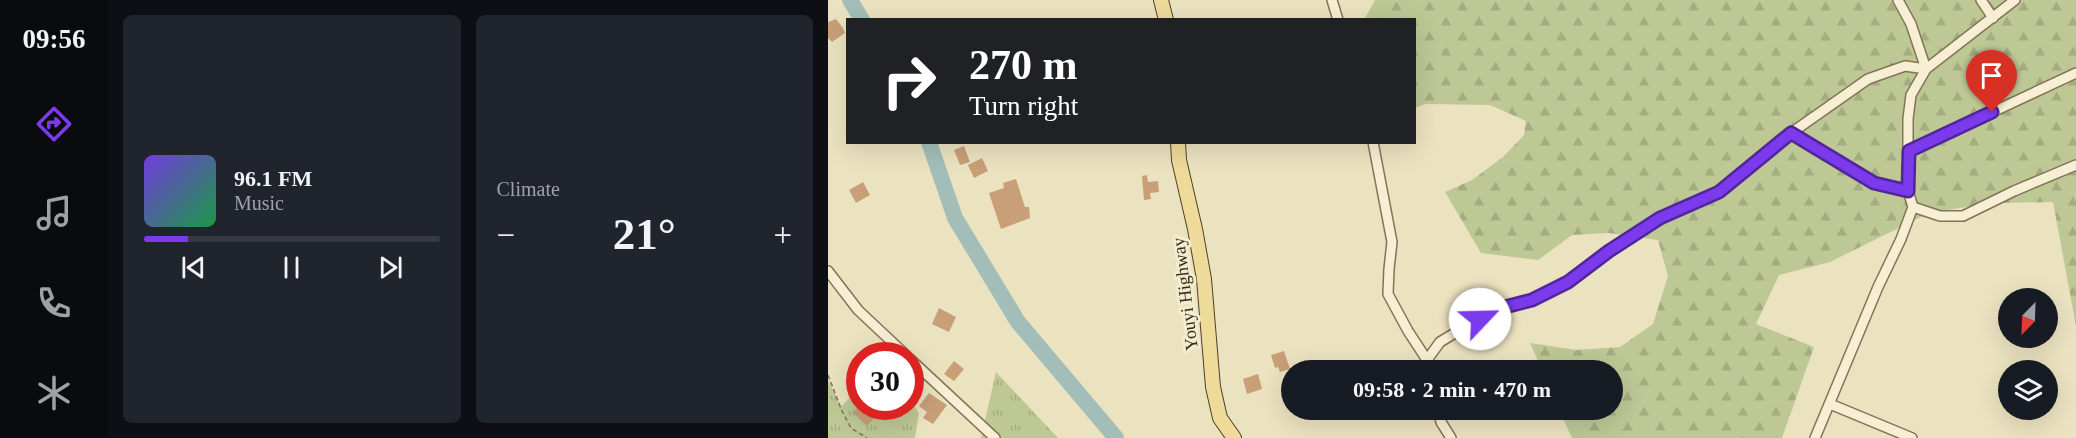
<!DOCTYPE html>
<meta charset="utf-8">
<style>
body{margin:0;font-family:"Times New Roman",serif;background:#20242c;color:#f1f3f6;height:100vh;display:flex;flex-direction:column;font-size:22px;white-space:nowrap}
*{box-sizing:border-box;margin:0}
p{font-size:20px;color:#9ea1a6}
.icon{flex:none;width:33px;height:33px;fill:none;stroke:currentColor;stroke-width:2;stroke-linecap:round;stroke-linejoin:round}
.map{position:relative;flex:1;overflow:hidden}
.drawer{display:flex;flex-direction:column;gap:15px;padding:15px;background:#0d0f14;width:720px}
.drawer>*{flex:none}
.banner{position:absolute;left:18px;top:18px;width:570px;height:126px;border-radius:0px;box-shadow:0 6px 24px #0002;background:#202124;color:#fff;overflow:hidden}
.needle{width:39px;rotate:203deg}
.tools{position:absolute;left:1170px;top:288px;display:grid;gap:12px}
.tools a{display:grid;place-items:center;width:60px;height:60px;border-radius:50%;background:#171b24;box-shadow:0 6px 24px #0002;font-size:30px}
.speed{position:absolute;left:18px;top:342px;display:flex;gap:12px;font-size:30px;font-weight:700;text-align:center}
.speed>*{display:grid;place-content:center;width:78px;height:78px;border-radius:50%;background:#171b24;box-shadow:0 6px 24px #0002;line-height:1}
.speed .limit{border:9px solid #d22;background:#fff;color:#111}
.pin{position:absolute;display:grid;place-items:center;width:51px;height:51px;color:#fff;margin:-62px -26px;border-radius:50% 50% 50% 0;rotate:-45deg;box-shadow:0 0 6px #0007}
.pin .icon{rotate:45deg}
.me{position:absolute;width:66px;margin:-33px;rotate:66deg;stroke-linejoin:round;filter:drop-shadow(0 0 4px #0008)}
.turn{display:flex;align-items:center;gap:21px;height:126px;padding:0 24px;font-size:27px}
.turn .icon{width:78px;height:78px;stroke-width:2.5}
.turn b{display:block;font-size:42px;line-height:51px}
.big{font-size:45px;font-weight:700;line-height:1.1}
.drawer .tile{flex:1;display:flex;flex-direction:column;justify-content:center;gap:9px;min-width:0;padding:0 21px;border-radius:9px;background:#20242c}
.song{display:flex;align-items:center;gap:18px}
.cover{width:72px;height:72px;border-radius:9px;background:linear-gradient(135deg,hsl(260 70% 55%),hsl(140 70% 35%))}
.played{height:6px;border-radius:3px;background:linear-gradient(90deg,#7c3aed 15%,#363941 15%)}
.keys{display:flex;justify-content:space-around;direction:ltr}
.heat{display:flex;justify-content:space-between;align-items:center;font-size:33px;direction:ltr}
.drawer .tiles{flex:1;display:grid;gap:15px;grid-template-columns:repeat(2,1fr)}
.trip{position:absolute;left:453px;top:360px;width:342px;height:60px;border-radius:30px;background:#171b24;box-shadow:0 6px 24px #0002;font-weight:700;line-height:60px;text-align:center}
main{display:flex;flex:1;min-height:0}
.dock{display:flex;flex-direction:column;width:108px;justify-content:space-around;align-items:center;background:#090b0e;color:#9ea1a6}
.dock .icon{width:42px;height:42px}
.dock .selected{color:#7c3aed}
.dock b{font-size:27px;color:#f1f3f6}
.map>svg:first-child{display:block}
.grass{fill:url(#grass-tufts)}
.forest{fill:url(#forest-firs)}
.lines{fill:none;stroke-linecap:round;stroke-linejoin:round}
.river{stroke:#a3beb8;stroke-width:16}
.building{fill:#c89f77}
.minor-casing{stroke:#837359;stroke-width:12}
.primary-casing{stroke:#51412d;stroke-width:16}
.path{stroke:#837359;stroke-width:1.5;stroke-dasharray:4.5 3;stroke-linecap:butt}
.minor{stroke:#f7efd3;stroke-width:9}
.primary{stroke:#eeda99;stroke-width:14}
.route-casing{stroke:#51269a;stroke-width:15}
.route{stroke:#7c3aed;stroke-width:10}
.labels{text-anchor:middle;stroke-width:6;stroke-linejoin:round;paint-order:stroke}
.street-label{font-size:18px;fill:#342a1d;stroke:#f3eccf}
</style>
<main>
<nav class="dock">
<b>09:56</b>
<svg class="icon selected" aria-label="directions" viewBox="0 0 24 24"><path d="M12 3l9 9-9 9-9-9zM9 14v-3h6M13 9l2 2-2 2"/></svg>
<svg class="icon" aria-label="music" viewBox="0 0 24 24"><path d="M9 18V5l10-2v13"/><circle cx="6" cy="18" r="3"/><circle cx="16" cy="16" r="3"/></svg>
<svg class="icon" aria-label="phone" viewBox="0 0 24 24"><path d="M5 4h4l2 5-3 2q2 4 5 5l2-3 5 2v4C11 20 4 13 5 4z"/></svg>
<svg class="icon" aria-label="climate" viewBox="0 0 24 24"><path d="M12 3v18M4 7l16 10M4 17L20 7"/></svg>
</nav>
<section class="drawer">
<div class="tiles">
<div class="tile">
<div class="song"><i class="cover"></i><div><b>96.1 FM</b><p>Music</p></div></div>
<div class="played"></div>
<div class="keys"><svg class="icon" aria-label="previous" viewBox="0 0 24 24"><path d="M18 5L8 12l10 7zM5 5v14"/></svg><svg class="icon" aria-label="pause" viewBox="0 0 24 24"><path d="M8 5v14M16 5v14"/></svg><svg class="icon" aria-label="next" viewBox="0 0 24 24"><path d="M6 5l10 7-10 7zM19 5v14"/></svg></div>
</div>
<div class="tile"><p>Climate</p>
<div class="heat"><a>−</a><b class="big">21°</b><a>+</a></div>
</div>
</div>
</section>
<div class="map">
<svg width="1248" height="438" viewBox="0 0 1248 438">
<defs>
<pattern id="grass-tufts" width="24" height="20" patternUnits="userSpaceOnUse" patternTransform="scale(1.5)"><rect width="24" height="20" fill="#bec895"/><path d="M3 7l-1-3M5 7V3M7 7l1-3M15 17l-1-3M17 17v-4M19 17l1-3" fill="none" stroke="#a4ac80"/></pattern>
<pattern id="forest-firs" width="22" height="20" patternUnits="userSpaceOnUse" patternTransform="scale(1.5)"><rect width="22" height="20" fill="#bec895"/><path d="M5 1l3.5 6h-7zM16 11l3.5 6h-7z" fill="#a4ac80"/></pattern>
</defs>
<rect width="100%" height="100%" fill="#ebe2c0"/>
<path class="grass" d="M168,372L230,438H153Z
M0,380L13,407L31,388L32,406H82L83,401L91,413L87,438H0Z"/>
<path class="forest" d="M547,0H1248V326L1225,202L1170,203L1103,212L1002,262L951,275L928,324L986,347L954,438H744L731,410H784V370H714L702,343L748,350L792,347L825,324L840,276L830,240L780,233L744,235L710,260L653,253L617,192L644,180L675,157L696,135L698,121L662,105L597,104L587,108L586,20H536Z"/>
<g class="lines">
<path class="river" d="M22,0L34,20
M101,142L127,218L190,322L288,438"/>
</g>
<path class="building" d="M8,19L15,28L17,33L4,42L0,38V22Z
M136,146L142,162L132,165L126,150Z
M154,158L160,171L146,178L140,165Z
M319,175L320,182L330,181L331,192L322,193L323,199L316,200L314,176Z
M188,179L197,207H201L202,218L173,229L161,193L176,188L175,183Z
M35,182L42,195L28,203L21,190Z
M111,308L128,317L121,332L104,324Z
M456,351L462,369L452,372L450,367L447,368L443,355Z
M126,361L136,369L126,381L116,374Z
M430,374L434,389L419,394L415,379Z
M101,393L119,405L105,424L95,418L99,412L91,406Z
M31,406H71L74,412L63,419L56,408L39,426L25,413Z"/>
<g class="lines">
<g class="minor-casing">
<path id="minor" d="M504,0L510,20
M1153,0L1165,18
M963,133L1045,183L1080,191
M545,142L564,242L561,269L560,294L580,331L599,360L601,370
M1081,151L1248,73
M1085,207L1112,216H1135L1186,191L1248,165
M0,271L30,310L79,356
M82,359L167,438
M599,360L612,342L635,328L669,309L704,300L740,281L781,251L832,218L892,192L956,138L1040,79L1077,66L1098,69L1083,24L1070,0
M1002,404L1084,438
M610,410L613,422L623,438
M987,438L1050,287L1073,239L1085,207L1080,191V119L1083,95L1098,69L1187,0"/>
</g>
<g class="primary-casing">
<path id="primary" d="M333,0L338,20
M350,142L351,160L367,229L376,279L385,387L392,418L406,438"/>
</g>
<path class="path" d="M0,375L14,411L23,428L39,438"/>
<use href="#minor" class="minor"/>
<use href="#primary" class="primary"/>
</g>
<g class="lines">
<g class="route-casing">
<path id="route" d="M652,319L669,309L704,300L740,282L781,251L832,218L891,192L963,133L1046,183L1080,191L1081,151L1164,112"/>
</g>
<use href="#route" class="route"/>
</g>
<g class="labels">
<g class="street-label">
<text transform="translate(357 294) rotate(-97)" y="6">Youyi Highway</text>
</g>
</g>
</svg>
<div class="tools">
<a><svg class="needle" viewBox="-14 -14 28 28"><path d="M0-13l5 13h-10z" fill="#e53935"/><path d="M0 13l5-13h-10z" fill="#9ea1a6"/></svg></a>
<a><svg class="icon" aria-label="layers" viewBox="0 0 24 24"><path d="M12 4l9 5-9 5-9-5zM3 14l9 5 9-5"/></svg></a>
</div>
<div class="speed"><div class="limit">30</div></div>
<div class="pin" style="left:1164px;top:112px;background:#d93025"><svg class="icon" aria-label="arrive" viewBox="0 0 24 24"><path d="M6 21V4h12l-3 4 3 4H6"/></svg></div>
<svg class="me" style="left:652px;top:319px" viewBox="-20 -20 40 40"><circle r="19" fill="#fff"/><path d="M0-13L10 11 0 6-10 11z" fill="#7c3aed"/></svg>
<div class="trip">09:58 · 2 min · 470 m</div>
<div class="banner">
<div class="turn"><svg class="icon" aria-label="right" viewBox="0 0 24 24"><path d="M7 20v-9h11M14 6l5 5-5 5"/></svg><div><b>270 m</b>Turn right</div></div>
</div>
</div>
</main>
